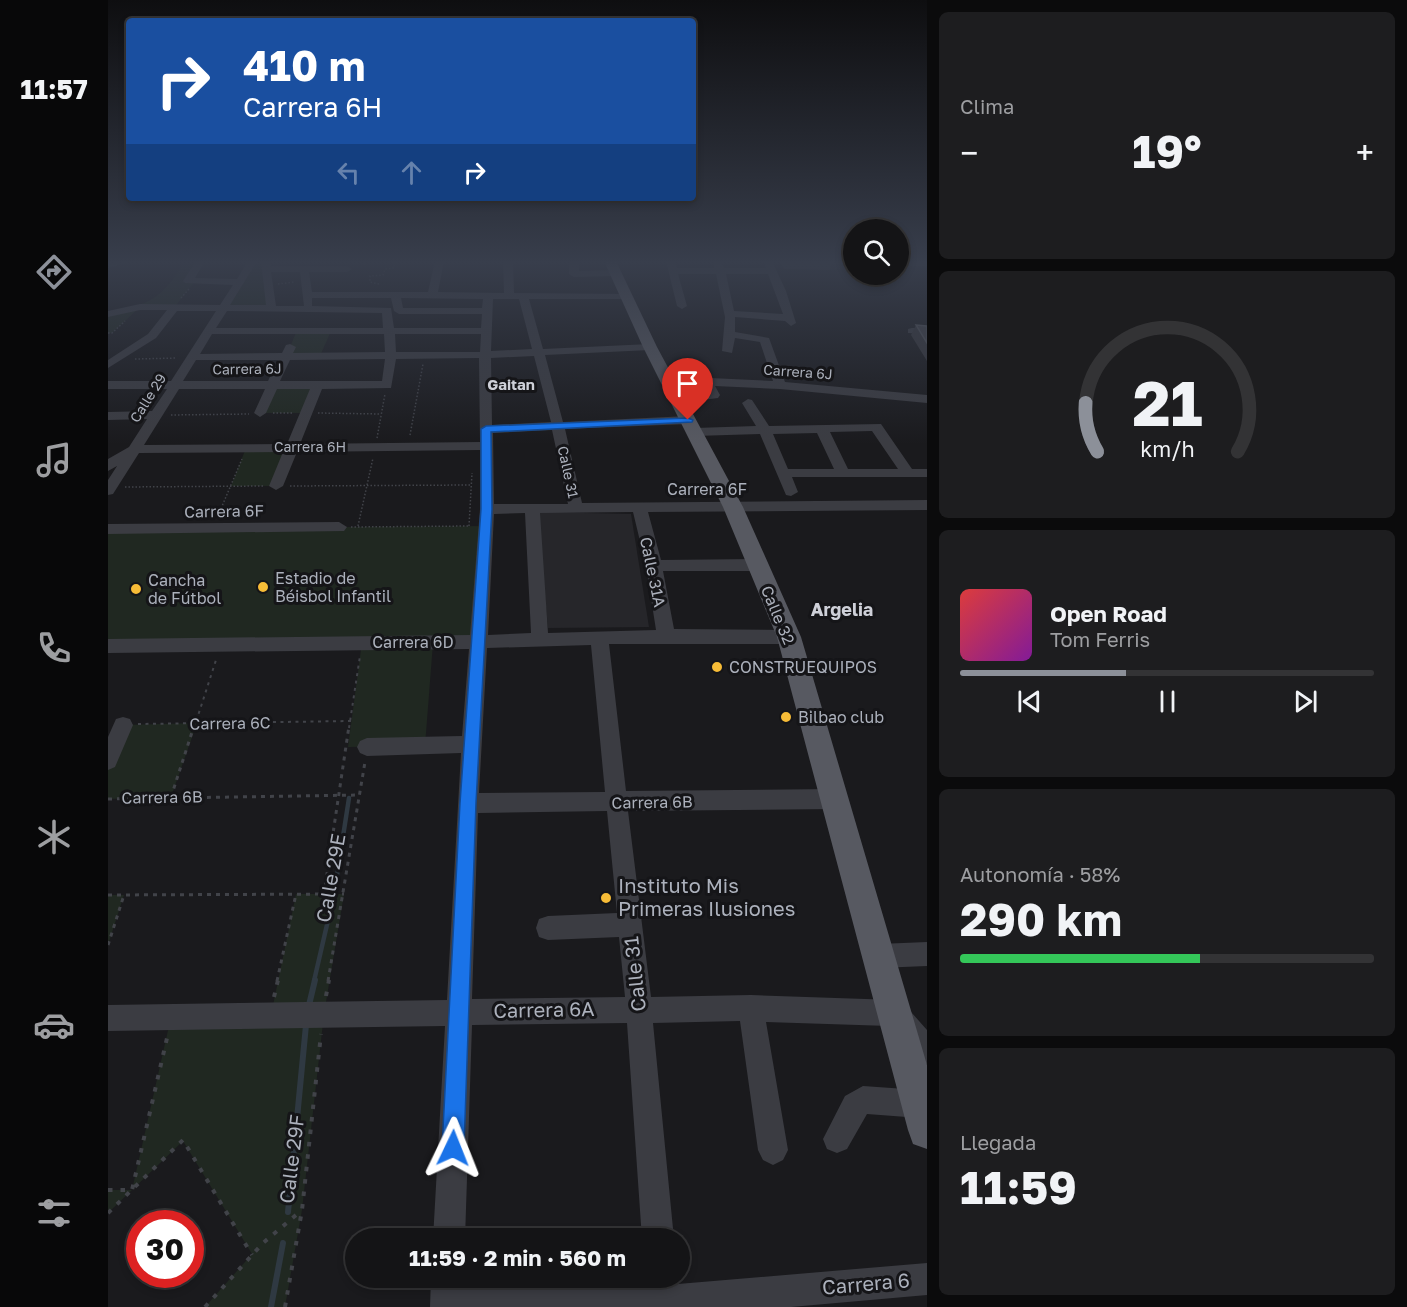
<!DOCTYPE html>
<html lang="es">
<meta charset="utf-8">
<style>
body{margin:0;font-family:"Golos Text",sans-serif;background:#1d1d1f;color:#f1f3f6;height:100vh;display:flex;flex-direction:column;font-size:22px;white-space:nowrap}
*{box-sizing:border-box;margin:0}
p{font-size:20px;color:#9d9ea1}
.icon{flex:none;width:33px;height:33px;fill:none;stroke:currentColor;stroke-width:2;stroke-linecap:round;stroke-linejoin:round}
.map{position:relative;flex:1;overflow:hidden}
.panel{display:flex;flex-direction:column;gap:12px;padding:12px;background:#0b0b0c;width:480px}
.panel>*{flex:none}
.banner{position:absolute;left:18px;top:18px;width:570px;height:183px;border-radius:6px;box-shadow:0 3px 9px #0003,0 0 0 2px #333335;background:#1a4fa0;color:#fff;overflow:hidden}
.fabs{position:absolute;left:735px;top:219px;display:grid;gap:12px}
.fabs a{display:grid;place-items:center;width:66px;height:66px;border-radius:50%;background:#141416;box-shadow:0 3px 9px #0003,0 0 0 2px #333335;font-size:30px}
.speed{position:absolute;left:18px;top:1210px;display:flex;gap:12px;font-size:30px;font-weight:700;text-align:center}
.speed>*{display:grid;place-content:center;width:78px;height:78px;border-radius:50%;background:#141416;box-shadow:0 3px 9px #0003,0 0 0 2px #333335;line-height:1}
.speed .limit{border:9px solid #d22;background:#fff;color:#111}
.pin{position:absolute;display:grid;place-items:center;width:51px;height:51px;color:#fff;margin:-62px -26px;border-radius:50% 50% 50% 0;rotate:-45deg;box-shadow:0 0 6px #0007}
.pin .icon{rotate:45deg}
.me{position:absolute;width:66px;margin:-33px;rotate:2deg;stroke-linejoin:round;filter:drop-shadow(0 0 4px #0008)}
.turn{display:flex;align-items:center;gap:21px;height:126px;padding:0 18px;font-size:27px}
.turn .icon{width:78px;height:78px;stroke-width:2.5}
.turn b{display:block;font-size:42px;line-height:51px}
.lanes{display:flex;align-items:center;height:57px;padding:0 18px;background:#0003;justify-content:center;gap:30px;direction:ltr}
.lanes .off{opacity:.35}
.big{font-size:45px;font-weight:700;line-height:1.1}
.panel .widget{flex:1;display:flex;flex-direction:column;justify-content:center;gap:9px;min-width:0;padding:0 21px;border-radius:9px;background:#1d1d1f}
.panel .dial{align-items:center;gap:0}
.dial svg{height:156px;overflow:visible;fill:none;stroke:#333335;stroke-width:7;stroke-linecap:round;text-anchor:middle}
.dial text{fill:#f1f3f6;stroke:none}
.song{display:flex;align-items:center;gap:18px}
.cover{width:72px;height:72px;border-radius:9px;background:linear-gradient(135deg,hsl(0 70% 55%),hsl(290 70% 35%))}
.played{height:6px;border-radius:3px;background:linear-gradient(90deg,#8c9099 40%,#333335 40%)}
.keys{display:flex;justify-content:space-around;direction:ltr}
.heat{display:flex;justify-content:space-between;align-items:center;font-size:33px;direction:ltr}
.charge{height:9px;border-radius:4px;background:linear-gradient(90deg,#34c759 58%,#333335 0)}
.trip{position:absolute;left:237px;top:1228px;width:345px;height:60px;border-radius:30px;background:#141416;box-shadow:0 3px 9px #0003,0 0 0 2px #333335;font-weight:700;line-height:60px;text-align:center}
main{display:flex;flex:1;min-height:0}
.menu{display:flex;flex-direction:column;width:108px;justify-content:space-around;align-items:center;background:#080809;color:#9d9ea1}
.menu .icon{width:42px;height:42px}
.menu .current{color:#8c9099}
.menu b{font-size:27px;color:#f1f3f6}
.map>svg:first-child{display:block}
.built{fill:#26262a}
.green{fill:#202821}
.lines{fill:none;stroke-linecap:round;stroke-linejoin:round}
.stream-far1{stroke:#2f3942;stroke-width:4.5}
.stream{stroke:#2f3942;stroke-width:6}
.river{fill:#2f3942;fill-rule:evenodd}
.path-far3{stroke:#414349;stroke-width:1.5;stroke-dasharray:1.5 2;stroke-linecap:butt}
.path-far2{stroke:#414349;stroke-width:2;stroke-dasharray:3 4.5;stroke-linecap:butt}
.path-far1{stroke:#414349;stroke-width:3;stroke-dasharray:4 5;stroke-linecap:butt}
.path{stroke:#414349;stroke-width:4;stroke-dasharray:4.5 8;stroke-linecap:butt}
.minor{fill:#3b3c42;fill-rule:evenodd}
.major{fill:#575961;fill-rule:evenodd}
.wall{fill:#36363b}
.shaded-wall{fill:#252529}
.building{fill:#434349;stroke:#53555b;stroke-width:1.5}
.route{fill:#1a73e8;stroke:#114b97;stroke-width:1.5}
.poi-dot{fill:#f7bc37;stroke:#151518;stroke-width:2}
.labels{text-anchor:middle;stroke-width:6;stroke-linejoin:round;paint-order:stroke}
.far-street-label{font-size:14px;fill:#acb1bc;stroke:#151518}
.far-neighbourhood-label{font-size:15px;font-weight:bold;fill:#ced0d8;stroke:#151518}
.street-label{font-size:16px;fill:#acb1bc;stroke:#151518}
.poi-label{font-size:16px;fill:#acb1bc;stroke:#151518;text-anchor:start}
.neighbourhood-label{font-size:18px;font-weight:bold;fill:#ced0d8;stroke:#151518}
.near-street-label{font-size:20px;fill:#acb1bc;stroke:#151518}
.near-poi-label{font-size:20px;fill:#acb1bc;stroke:#151518;text-anchor:start}
</style>
<main>
<nav class="menu">
<b>11:57</b>
<svg class="icon current" aria-label="directions" viewBox="0 0 24 24"><path d="M12 3l9 9-9 9-9-9zM9 14v-3h6M13 9l2 2-2 2"/></svg>
<svg class="icon" aria-label="music" viewBox="0 0 24 24"><path d="M9 18V5l10-2v13"/><circle cx="6" cy="18" r="3"/><circle cx="16" cy="16" r="3"/></svg>
<svg class="icon" aria-label="phone" viewBox="0 0 24 24"><path d="M5 4h4l2 5-3 2q2 4 5 5l2-3 5 2v4C11 20 4 13 5 4z"/></svg>
<svg class="icon" aria-label="climate" viewBox="0 0 24 24"><path d="M12 3v18M4 7l16 10M4 17L20 7"/></svg>
<svg class="icon" aria-label="car" viewBox="0 0 24 24"><path d="M5 17H2v-5l4-1 3-4h7l3 4 3 1v5h-3M9 17h6M6 11h13"/><circle cx="7" cy="17" r="2"/><circle cx="17" cy="17" r="2"/></svg>
<svg class="icon" aria-label="filters" viewBox="0 0 24 24"><path d="M4 7h16M4 17h16"/><circle cx="9" cy="7" r="2"/><circle cx="15" cy="17" r="2"/></svg>
</nav>
<div class="map">
<svg width="819" height="1307" viewBox="0 0 819 1307">
<rect width="100%" height="100%" fill="#1a1a1d"/>
<path class="built" d="M429,512L523,514L541,627L440,628Z"/>
<path class="green" d="M77,261H93L81,281H87L66,308L32,307L4,333H0V314C43,303 53,300 77,261Z
M145,261H157L164,309L116,308Z
M189,330L223,331L212,356L178,357Z
M164,384H210L197,413H152Z
M184,447L168,486H123L138,448Z
M377,526L369,642L325,643L317,746L240,747L254,642L0,646V529Z
M89,723L63,797L0,799V761L15,725Z
M188,894H236L216,1014L194,1210L177,1307H97L144,1254L75,1141L0,1213V1190H24L63,1017L163,1015Z
M0,895H16L0,945Z"/>
<g class="lines">
<path class="stream-far1" d="M227,888L241,798
M206,981L224,903"/>
<path class="stream" d="M201,1005L207,980
M180,1212L198,1025
M163,1307L175,1243"/>
<path class="river" d="M0,261H25L0,268Z"/>
<path class="path-far3" d="M256,265L257,261
M170,284L186,282
M271,284L262,282V276L275,275L277,269L286,268L287,261
M73,298L81,289
M0,333H4L17,321
M27,359L69,358
M165,413H186
M210,413L273,414
M63,415L141,414
M302,435L315,364
M269,438L277,394
M182,486L363,485
M17,487L155,486
M109,518L134,459
M250,526L265,458
M361,526L364,473
M243,527L361,526"/>
<path class="path-far2" d="M30,724L243,721
M86,728L109,657
M241,728L252,656"/>
<path class="path-far1" d="M63,797L86,726
M0,799L252,795
M216,894L241,726
M0,895L236,894
M0,945L16,895
M169,981L188,894
M220,981L257,762"/>
<path class="path" d="M218,996L221,980
M166,997L170,980
M0,1190H24L59,1038
M0,1213L75,1140L144,1255
M97,1307L155,1243L194,1210
M177,1307L194,1210L213,1034"/>
<path class="minor" d="M88,261H97L87,278L129,279L140,261H149L122,305H158L153,261H163V266H239L244,269L239,272H201L204,292H320L327,261H336L330,292L396,293L395,261H405L406,293L523,294V298L519,299H421L435,349L542,344L548,347L542,350L437,355L455,422L580,416L586,420L580,424L457,429L474,503L819,500V510L540,512L553,560L648,559L656,565L648,571H555L566,629L681,630L687,632L690,637L687,642L681,644H501L518,791L727,789L735,792L738,799L735,806L727,809L520,811L543,997L643,995L787,1000L796,1004L819,1030V1064L809,1061L781,1026L658,1022L680,1150L675,1160L665,1165L655,1160L650,1150L632,1021L545,1023L566,1239H534L519,1023L364,1025L357,1239H325L337,1026L0,1031V1005L339,1000L353,753L259,756L252,753L249,747L252,741L259,738L354,736L361,649L0,653V639L362,635L372,509V450L189,452L175,486L168,490L161,486L175,452L31,453L5,494L0,495V480L9,466L0,471V459L21,447L39,419L0,420V412L44,411L59,389H0V381H63L108,311H69L48,338L0,368V360L40,334L59,310H32L0,317V311L32,304L112,305L125,285L77,283L75,281ZM163,272H192L196,306H168ZM204,298H283L286,311L291,314H374L373,328H286L283,308L204,306ZM293,298L375,299L374,308H295ZM385,299H411L424,349L383,351ZM119,311L274,313L275,328H108ZM104,334H276L277,352L185,353L188,347L182,344L178,345L174,353L92,354ZM287,334H373L372,352H288ZM426,356L443,422L384,425L383,358ZM371,358L372,442L192,444L214,389L283,388L288,359ZM277,359L274,381H172L182,360ZM88,360H170L160,381H75ZM71,389H157L146,413L152,417L158,413L169,389H202L179,444L36,445ZM444,430L460,504H386L385,433ZM525,512L538,566L548,630L440,633L432,513ZM417,513L423,633L380,635L386,514ZM483,645L497,792L371,793L379,648ZM499,811L509,913L440,916L431,919L428,928L431,937L440,940L511,937L517,997L364,999L370,813Z
M461,261H471V271L507,270L512,273L507,276L466,277L461,274Z
M558,261H567L569,268H606V261H612L616,268H658L655,261H664L678,291L688,323L683,326L677,321L627,317V332L661,338L677,382L819,395V403L672,389L607,386L612,395L610,398L594,400L588,396L598,392L595,385L555,383L553,380L559,376L665,381L652,342L627,338L624,353L614,351L617,317L608,274H570L579,306L574,309L569,306ZM618,274H660L675,314L626,311Z
M804,328H819V334L800,333V329Z
M640,399L644,400L661,426L773,424L804,469H819V477H684L690,492L683,496L678,495L652,434L587,436L581,432L587,428L648,426L634,403ZM764,431L790,469H740L722,432ZM709,433L726,469H680L665,434Z
M231,522L239,527L236,531L0,534V524Z
M15,717L22,719L25,725L7,767L0,770V737L8,719Z
M819,942V966L771,968L762,965L759,956L762,947L771,944Z
M755,1086L812,1090L819,1093V1115L812,1118L759,1114L739,1149L729,1153L719,1149L715,1139L737,1096Z
M819,1263V1295L683,1307H322L323,1278H402L537,1285V1278H569L570,1284Z"/>
<path class="major" d="M496,261H508L549,347L635,507L693,637L819,1065V1149L805,1144L800,1130L669,637L615,507L535,347Z"/>
</g>
<path class="wall" d="M671,261H746V267L722,270L676,269Z
M790,261H819V266H790Z
M808,325L819,326V361L803,335Z"/>
<path class="shaded-wall" d="M724,261H746V267L722,270Z"/>
<path class="building" d="M808,325L819,326V343Z"/>
<linearGradient id="sky" x2="0" y2="1"><stop stop-color="#0e0e10"/><stop offset="0.59" stop-color="#383e4c"/><stop offset="1" stop-color="#383e4c" stop-opacity="0"/></linearGradient>
<rect width="819" height="444" fill="url(#sky)"/>
<path class="route" d="M580,418L585,420L584,422L383,432L384,509L368,803L356,1148L353,1156L345,1159L337,1156L334,1148L352,803L373,509V429L378,426Z"/>
<g class="poi-dot">
<circle cx="155" cy="587" r="6"/>
<circle cx="28" cy="589" r="6"/>
<circle cx="609" cy="667" r="6"/>
<circle cx="678" cy="717" r="6"/>
<circle cx="498" cy="898" r="6"/>
</g>
<g class="labels">
<g class="far-street-label">
<text transform="translate(139 369) rotate(-1)" y="5">Carrera 6J</text>
<text transform="translate(690 372) rotate(4)" y="5">Carrera 6J</text>
<text transform="translate(40 398) rotate(-58)" y="5">Calle 29</text>
<text x="202" y="452">Carrera 6H</text>
<text transform="translate(460 472) rotate(78)" y="5">Calle 31</text>
</g>
<g class="far-neighbourhood-label">
<text x="403" y="390">Gaitan</text>
</g>
<g class="street-label">
<text x="599" y="495">Carrera 6F</text>
<text transform="translate(116 511) rotate(-1)" y="6">Carrera 6F</text>
<text transform="translate(545 572) rotate(78)" y="6">Calle 31A</text>
<text transform="translate(670 615) rotate(67)" y="6">Calle 32</text>
<text x="305" y="648">Carrera 6D</text>
<text transform="translate(122 723) rotate(-1)" y="6">Carrera 6C</text>
<text transform="translate(54 797) rotate(-1)" y="6">Carrera 6B</text>
<text transform="translate(544 802) rotate(-1)" y="6">Carrera 6B</text>
</g>
<g class="poi-label">
<text x="167" y="584">Estadio de<tspan x="167" dy="18">Béisbol Infantil</tspan></text>
<text x="40" y="586">Cancha<tspan x="40" dy="18">de Fútbol</tspan></text>
<text x="621" y="673">CONSTRUEQUIPOS</text>
<text x="690" y="723">Bilbao club</text>
</g>
<g class="neighbourhood-label">
<text x="734" y="616">Argelia</text>
</g>
<g class="near-street-label">
<text transform="translate(223 878) rotate(-80)" y="7">Calle 29E</text>
<text transform="translate(527 974) rotate(-96)" y="7">Calle 31</text>
<text transform="translate(436 1010) rotate(-1)" y="7">Carrera 6A</text>
<text transform="translate(184 1159) rotate(-83)" y="7">Calle 29F</text>
<text transform="translate(758 1284) rotate(-5)" y="7">Carrera 6</text>
</g>
<g class="near-poi-label">
<text x="510" y="893">Instituto Mis<tspan x="510" dy="23">Primeras Ilusiones</tspan></text>
</g>
</g>
</svg>
<div class="fabs">
<a><svg class="icon" aria-label="search" viewBox="0 0 24 24"><circle cx="10" cy="10" r="6"/><path d="M15 15l6 6"/></svg></a>
</div>
<div class="speed"><div class="limit">30</div></div>
<div class="pin" style="left:580px;top:420px;background:#d93025"><svg class="icon" aria-label="arrive" viewBox="0 0 24 24"><path d="M6 21V4h12l-3 4 3 4H6"/></svg></div>
<svg class="me" style="left:345px;top:1148px" viewBox="-20 -20 40 40"><path d="M0-17L14 15 0 8-14 15z" fill="#1a73e8" stroke="#fff" stroke-width="4"/></svg>
<div class="trip">11:59 · 2 min · 560 m</div>
<div class="banner">
<div class="turn"><svg class="icon" aria-label="right" viewBox="0 0 24 24"><path d="M7 20v-9h11M14 6l5 5-5 5"/></svg><div><b>410 m</b>Carrera 6H</div></div>
<div class="lanes"><svg class="icon off" aria-label="left" viewBox="0 0 24 24"><path d="M17 20v-9H6M10 6l-5 5 5 5"/></svg><svg class="icon off" aria-label="ahead" viewBox="0 0 24 24"><path d="M12 20V5M6 11l6-6 6 6"/></svg><svg class="icon" aria-label="right" viewBox="0 0 24 24"><path d="M7 20v-9h11M14 6l5 5-5 5"/></svg></div>
</div>
</div>
<section class="panel">
<div class="widget"><p>Clima</p>
<div class="heat"><a>−</a><b class="big">19°</b><a>+</a></div>
</div>
<div class="widget dial"><svg viewBox="0 0 100 80">
<path d="M14 69A42 42 0 1 1 86 69"/>
<path d="M14 69A42 42 0 0 1 8 44" stroke="#8c9099"/>
<text x="50" y="56" font-size="32" font-weight="700">21</text>
<text x="50" y="72" font-size="11">km/h</text>
</svg></div>
<div class="widget">
<div class="song"><i class="cover"></i><div><b>Open Road</b><p>Tom Ferris</p></div></div>
<div class="played"></div>
<div class="keys"><svg class="icon" aria-label="previous" viewBox="0 0 24 24"><path d="M18 5L8 12l10 7zM5 5v14"/></svg><svg class="icon" aria-label="pause" viewBox="0 0 24 24"><path d="M8 5v14M16 5v14"/></svg><svg class="icon" aria-label="next" viewBox="0 0 24 24"><path d="M6 5l10 7-10 7zM19 5v14"/></svg></div>
</div>
<div class="widget"><p>Autonomía · 58%</p><b class="big">290 km</b><div class="charge"></div></div>
<div class="widget"><p>Llegada</p><b class="big">11:59</b></div>
</section>
</main>
